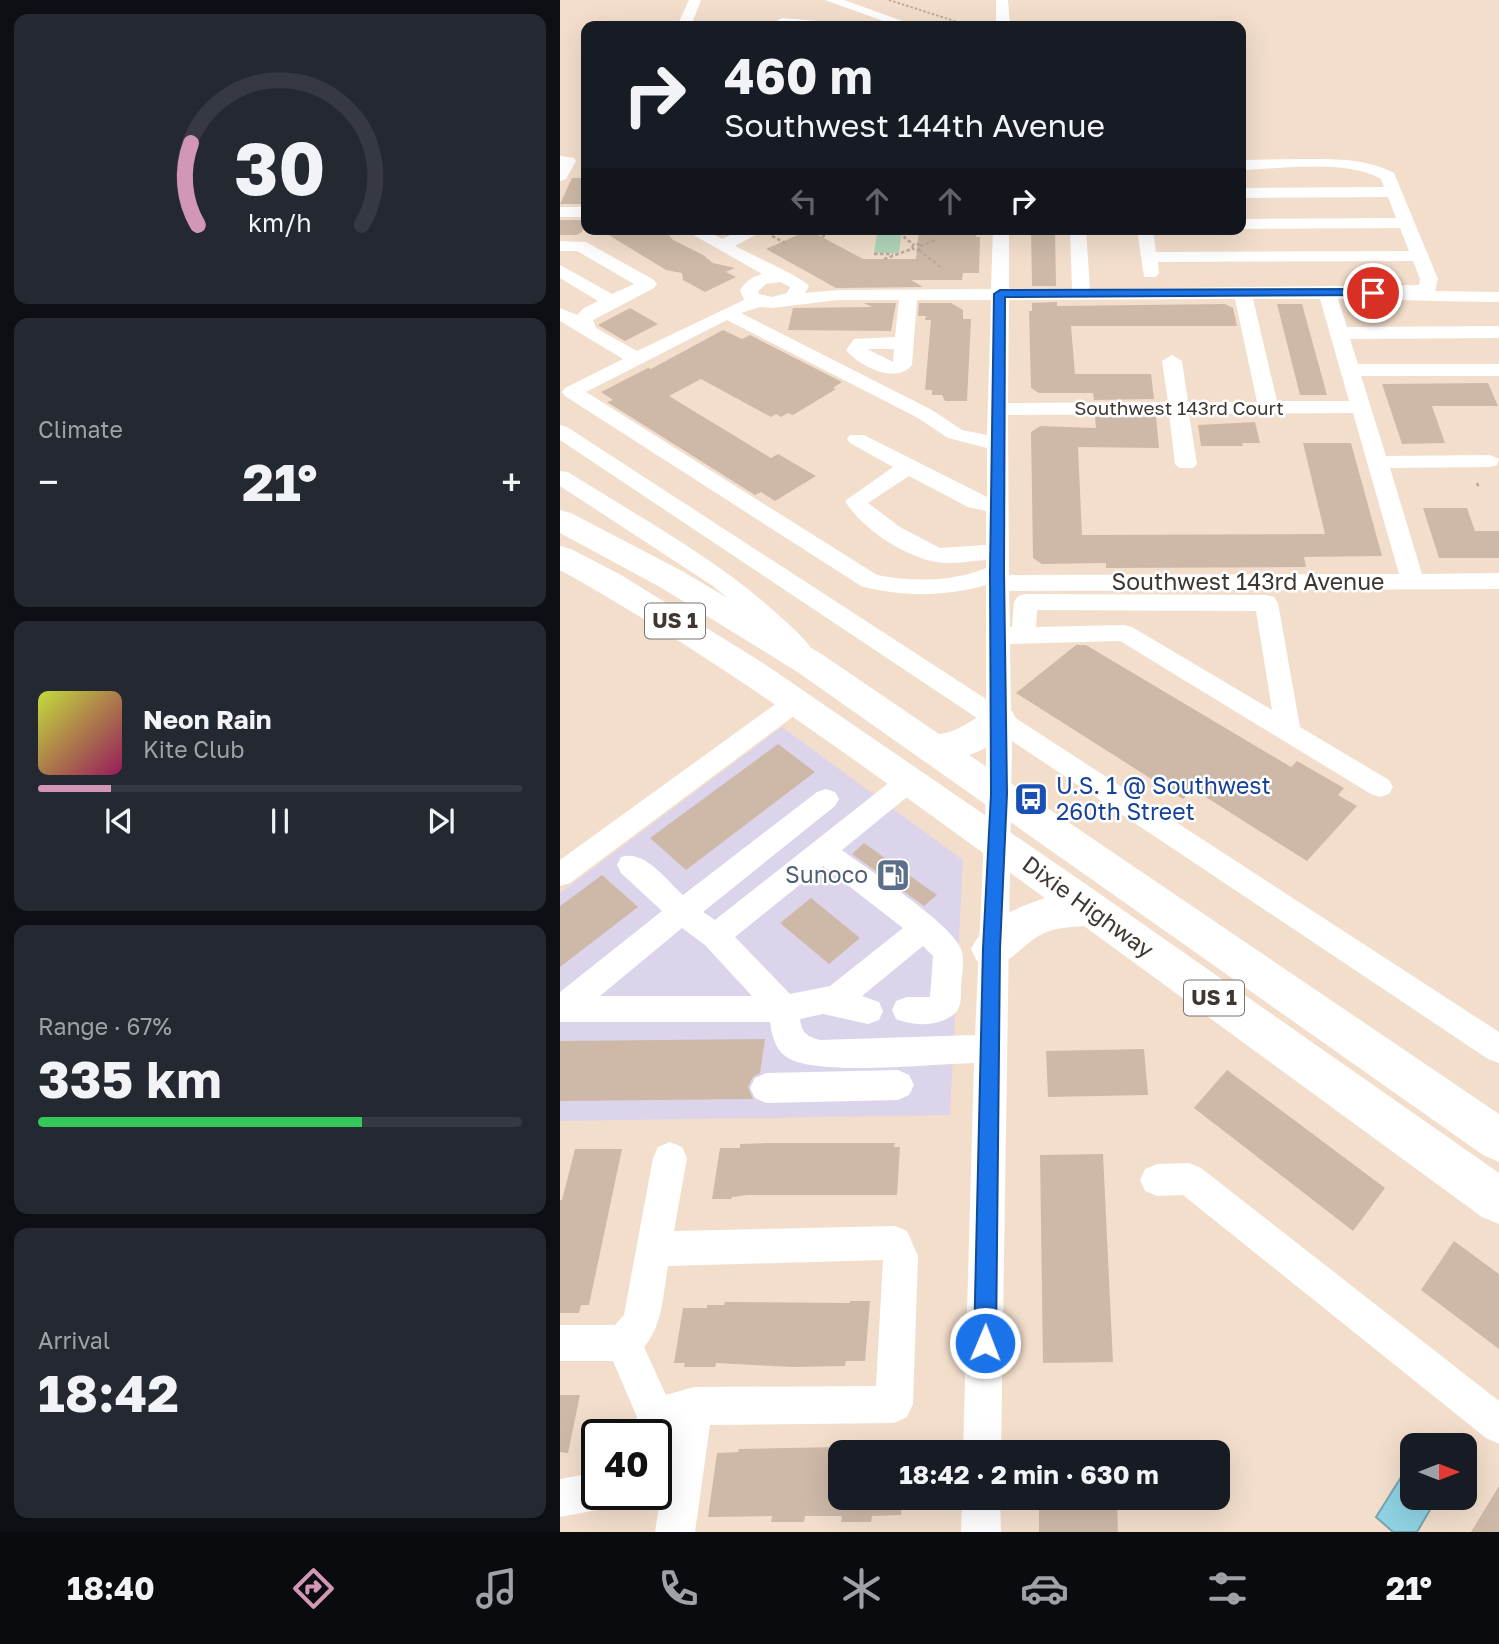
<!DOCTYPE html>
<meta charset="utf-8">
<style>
body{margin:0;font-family:"Golos Text",sans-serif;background:#242831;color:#f1f3f6;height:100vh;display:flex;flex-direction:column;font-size:26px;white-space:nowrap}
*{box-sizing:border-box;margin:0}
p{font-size:23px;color:#9ea1a6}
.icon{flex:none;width:38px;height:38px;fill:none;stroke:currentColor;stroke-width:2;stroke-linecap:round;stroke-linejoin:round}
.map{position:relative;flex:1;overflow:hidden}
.details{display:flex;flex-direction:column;gap:14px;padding:14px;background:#0d0f14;width:560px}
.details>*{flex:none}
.banner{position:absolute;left:21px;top:21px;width:665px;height:214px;border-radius:14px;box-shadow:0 7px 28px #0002;background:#171b24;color:#f1f3f6;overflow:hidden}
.needle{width:46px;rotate:90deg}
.controls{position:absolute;left:840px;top:1433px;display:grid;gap:14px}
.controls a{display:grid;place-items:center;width:77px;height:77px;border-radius:14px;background:#171b24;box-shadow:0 7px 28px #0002;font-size:35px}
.speed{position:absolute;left:21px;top:1419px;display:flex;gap:14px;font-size:35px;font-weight:700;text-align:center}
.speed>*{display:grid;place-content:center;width:91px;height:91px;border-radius:50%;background:#171b24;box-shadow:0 7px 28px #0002;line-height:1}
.speed .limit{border:4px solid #111;border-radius:10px;background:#fff;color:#111}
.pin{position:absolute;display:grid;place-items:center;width:60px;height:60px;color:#fff;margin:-30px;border:4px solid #fff;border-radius:50%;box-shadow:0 2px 7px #0007}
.me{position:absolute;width:77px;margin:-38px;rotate:1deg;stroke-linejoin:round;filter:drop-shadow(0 0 5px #0008)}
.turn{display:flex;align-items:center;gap:24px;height:147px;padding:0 28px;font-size:32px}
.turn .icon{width:91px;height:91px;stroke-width:2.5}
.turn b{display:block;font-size:49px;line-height:60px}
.lanes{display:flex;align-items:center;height:66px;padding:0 28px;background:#0003;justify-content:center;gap:35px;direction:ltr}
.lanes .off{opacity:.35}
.big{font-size:52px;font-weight:700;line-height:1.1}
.details .card{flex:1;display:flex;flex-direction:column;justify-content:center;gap:10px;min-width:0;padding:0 24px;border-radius:14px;background:#242831}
.details .dial{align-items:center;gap:0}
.dial svg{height:182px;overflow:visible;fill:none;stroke:#363941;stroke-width:7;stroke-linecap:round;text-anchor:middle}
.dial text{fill:#f1f3f6;stroke:none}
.song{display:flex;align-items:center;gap:21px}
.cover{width:84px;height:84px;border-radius:10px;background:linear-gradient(135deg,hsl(70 70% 55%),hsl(330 70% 35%))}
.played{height:7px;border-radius:4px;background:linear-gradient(90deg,#d296b6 15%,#363941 15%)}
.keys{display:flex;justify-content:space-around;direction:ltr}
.heat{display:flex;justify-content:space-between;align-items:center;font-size:38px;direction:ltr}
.charge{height:10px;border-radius:5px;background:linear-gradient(90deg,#34c759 67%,#363941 0)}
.trip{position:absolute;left:268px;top:1440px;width:402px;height:70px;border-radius:14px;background:#171b24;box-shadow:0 7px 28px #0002;font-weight:700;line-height:70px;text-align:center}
.dock{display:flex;height:112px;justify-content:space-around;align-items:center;background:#090b0e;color:#9ea1a6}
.dock .icon{width:49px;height:49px}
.dock .current{color:#d296b6}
.dock b{font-size:32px;color:#f1f3f6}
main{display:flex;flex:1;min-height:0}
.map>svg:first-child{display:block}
.commercial{fill:#dcd4ea}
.green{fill:#b1d7bb}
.water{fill:#8fd2e3;stroke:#77a4ad;stroke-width:2}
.building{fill:#ceb9a8}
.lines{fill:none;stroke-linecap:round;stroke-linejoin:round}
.path-far1{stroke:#bcab9d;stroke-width:2;stroke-dasharray:2.5 2;stroke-linecap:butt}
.path{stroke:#bcab9d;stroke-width:2.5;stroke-dasharray:3.5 2.5;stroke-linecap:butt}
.minor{fill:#fff;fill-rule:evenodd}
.highway{fill:#fff;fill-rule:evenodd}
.route{fill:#1a73e8;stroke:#114b97;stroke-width:2}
.labels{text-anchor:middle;stroke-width:5;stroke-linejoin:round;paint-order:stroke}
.far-street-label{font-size:19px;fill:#3f3730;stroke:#fff}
.shield{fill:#fff;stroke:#79736e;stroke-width:2}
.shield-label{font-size:21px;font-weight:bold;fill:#3f3730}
.street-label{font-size:23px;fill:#3f3730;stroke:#fff}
.transit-label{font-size:23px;fill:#164399;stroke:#fff;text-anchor:start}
.service-label{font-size:23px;fill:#4e5e75;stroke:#fff;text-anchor:end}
</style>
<main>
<section class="details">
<div class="card dial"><svg viewBox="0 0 100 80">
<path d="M14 69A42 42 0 1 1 86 69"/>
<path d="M14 69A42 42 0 0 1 11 33" stroke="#d296b6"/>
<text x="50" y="56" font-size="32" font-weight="700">30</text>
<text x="50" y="72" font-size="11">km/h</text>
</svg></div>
<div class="card"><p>Climate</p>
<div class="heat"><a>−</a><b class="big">21°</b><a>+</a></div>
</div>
<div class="card">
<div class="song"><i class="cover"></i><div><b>Neon Rain</b><p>Kite Club</p></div></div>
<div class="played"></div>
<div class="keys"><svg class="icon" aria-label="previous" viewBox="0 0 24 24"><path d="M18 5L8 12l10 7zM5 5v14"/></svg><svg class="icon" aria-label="pause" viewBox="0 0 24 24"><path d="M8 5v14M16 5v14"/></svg><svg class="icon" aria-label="next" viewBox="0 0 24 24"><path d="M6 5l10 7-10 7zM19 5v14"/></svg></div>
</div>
<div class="card"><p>Range · 67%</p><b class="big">335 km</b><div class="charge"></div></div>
<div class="card"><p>Arrival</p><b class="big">18:42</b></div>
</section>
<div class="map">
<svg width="939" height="1532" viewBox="0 0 939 1532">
<rect width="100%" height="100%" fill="#f3decc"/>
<path class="commercial" d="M222,727L403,860L390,1115L0,1121V893Z"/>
<path class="green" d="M317,234H338L341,237L339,253H314Z"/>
<path class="water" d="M850,1463L852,1465V1498H877L857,1532H833L816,1517Z"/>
<path class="building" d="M12,178H26V204H0Z
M0,220H26V221L22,232L17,235H0Z
M39,229H93V233L109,235L113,240L143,255L153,263L175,268L166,272L176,277L145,292L123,280L122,273L106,270Z
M359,229H417L416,237H420L419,273H403L402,280H351L363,287L276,288L206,249L249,230L303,259H356Z
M471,229H495L496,286H472Z
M497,302V306L665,304L673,308L677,326H511L515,374H591L594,399L534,400L533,393H479L471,388L469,311H472V303Z
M304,303H336L331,331L228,330L233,308L312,307Z
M359,303H391L403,310V319H411L407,401H385L382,395H372V390H365L371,320H365L366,316H358Z
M717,304H742L767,395H740Z
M70,308L98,324L65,341L38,325Z
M163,330L182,339L190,335L282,382L273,388L276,389L233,415L228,413L221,417L216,414L211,417L141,379L109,396L211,458L218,454L256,476L215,501L201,492L195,495L47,402L53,400L41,392L88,368L91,369Z
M928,383L938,406H872L885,443L842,444L822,384Z
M535,417H596L599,448L518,447L522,535L765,534L743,443H791L822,556L744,557L746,567L546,568V563L482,564L473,558L471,432L480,426L536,428Z
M695,422L700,443H682L683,446H641L638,425Z
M863,508H907L915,531H939V558H879Z
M516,645H526L731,767L737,761L784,788L778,795L797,806L747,861L633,789L623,799L456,693Z
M218,744L255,772L126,870L90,838Z
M304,843L377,895L364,906L292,854Z
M42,875L78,907L0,967V906Z
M251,898L300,938L269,964L220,923Z
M205,1039L200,1073L193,1077L188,1087L193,1099L0,1101V1041Z
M584,1049L588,1095L488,1097L486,1051Z
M667,1070L825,1188L793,1231L634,1108Z
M208,1143H335L334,1147H340L337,1195H188L172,1197L171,1199H152L160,1148H180V1144Z
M15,1149H62L29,1305H21L19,1313H0V1200H2Z
M543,1154L553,1362L483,1363L480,1155Z
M894,1241L939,1274V1349L861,1290Z
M290,1301H310L305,1361H286L285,1366L233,1367L156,1363L155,1367H124L125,1363H114L123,1308H147V1305H164L165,1302L290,1303Z
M0,1395H20L8,1453L0,1452Z
M280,1447V1498H342L341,1515L312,1516L311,1522H281L282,1516H245L244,1522H211L212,1516L148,1517L157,1453L178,1452L179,1449Z
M939,1486V1532H911Z
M479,1498H557L558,1532H479Z"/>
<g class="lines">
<path class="path-far1" d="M329,0L410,26"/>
<path class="path" d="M334,229L354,245
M212,236L225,243
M262,237L274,229
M352.5 247a3.5 3.5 0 1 1 7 0a3.5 3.5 0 1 1-7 0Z
M360,246L376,240
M359,250L383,269
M314,254H333
M324,259L352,249
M917,483L919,488"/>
<path class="minor" d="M129,0H141L131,26H117Z
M265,0H284L356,26H337Z
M436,0H448L450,26H436Z
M222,18L269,22L276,26L217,25L215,22Z
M0,156L14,158L16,161L6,179L0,181Z
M736,159C768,159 804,157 834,173L878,279L875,291L939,292V302C885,302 832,299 778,299L787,327L939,326V338L790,339L798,364H939V376H801L826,456L930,455L939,459L937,465L930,467L830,468L862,574L939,573V589L449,591L450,627H452L454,602L458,596L466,594L706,595L714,597L718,603L740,727L829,780L833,787L829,794L820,797L811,794L560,641L450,644L451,715L939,1032V1063L928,1059L452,741L441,1452H403L414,1063C371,1064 264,1076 230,1059C216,1052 212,1037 210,1022H0V992L102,911L61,873L57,865L61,857C85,849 106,880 123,895L257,792L266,789L275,792L279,799L275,806L143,912L155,920L340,774L349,771L358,774L362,781L358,788L282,850C307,869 391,923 401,949C405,959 402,975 401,986C401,996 402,1009 393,1015C377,1027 353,1026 336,1019L332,1010L336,1001L347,997H370L373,956L363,946L302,996L319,1002L323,1011L319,1020L308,1024L263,1014L240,1019C242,1033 246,1036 260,1040L415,1035L426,794V724L0,440V425L7,427L426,699V585C386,597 341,597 301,586L5,396L2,392L5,388L63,359L0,321V308L17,315L24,308L38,301L0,278V265L52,294L74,284L17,251H0V241L26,242L94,280L97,284L94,288L33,320L36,328L77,351L184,300L180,290C185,282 193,276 202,274L123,229H144L162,239L184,229H207L175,246C190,254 242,277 249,286L245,293L278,290L431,289L433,229H449V289H512L510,229H526L530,289L859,285L860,279L853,261L598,262L599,273L596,277H584L577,229H593L596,252L849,251L840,228L681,229V219L836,218L828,197L681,198V188L824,187L821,179C785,159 721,169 681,170V160ZM220,282L230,287L227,293L212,297L199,294L198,291L206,284ZM675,299L697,402H628L622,361L612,355L602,361L608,402L448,403L449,300ZM693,299H760L789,401H717ZM278,300H339L335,337L294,339L286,350C299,366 336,385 352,365L357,300H431L427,435L402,430L372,410L181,313L200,307L212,308ZM167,320L358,418L388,438L427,448V497L304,435H290L287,439L290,443L333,467L285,501C302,529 344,556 376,562C392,565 410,561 426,560V568C393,582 352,582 317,575L26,392ZM307,349H334L333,362ZM793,413L839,574L449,575L448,415L609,414L615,464L619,468H633L637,464L629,414ZM349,476L408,507L426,511V545L380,548L340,527L308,503ZM477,610L696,611L712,710L572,627L564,625L476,627ZM263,866L343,928L270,986L230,994L175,937ZM122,928L145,945L192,996H40Z
M0,207H26V217H0Z
M0,471L8,472C77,516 151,555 213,610C228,624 247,639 257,657L254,663L245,666L236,663L211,635L153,586L0,486Z
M237,692L246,695L250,701L246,707L10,883L0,886V860L228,695Z
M338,1070L349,1075L354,1085L349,1095L338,1100L206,1103L195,1098L190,1088L195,1078L206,1073Z
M110,1142L122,1147L127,1158L114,1231L335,1226L347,1231L358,1256L353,1404L347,1417L334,1423L150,1425L135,1532H95L111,1431L102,1448L96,1451V1435H70L77,1417L53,1361H0V1325H55L64,1315L93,1158L98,1147ZM323,1260L316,1386L134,1387L106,1395L84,1347C103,1325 103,1294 108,1266Z
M629,1163L641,1168L939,1401V1444L926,1438L623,1195L597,1196L585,1191L580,1180L585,1169L597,1164Z
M37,1472V1494H55L51,1505L37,1510L0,1517V1479Z
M402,1498H440L441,1532H401Z"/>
<path class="highway" d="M0,510L11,513L122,571L263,655L379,734C411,731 422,702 452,711L457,720C447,738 429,748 409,755L939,1114V1162L923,1155L239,673L100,587L0,533Z
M0,546L11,549L61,575L203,663L530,887L939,1173V1224L922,1217L524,926C509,927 493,928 480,935C456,949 448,972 417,961L411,949C425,920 456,908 485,898C327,784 171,665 0,570Z"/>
</g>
<path class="route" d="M813,289L817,290V295L445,297L444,572L447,794L440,949L436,1343L433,1351L425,1354L417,1351L414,1343L423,949L431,794L430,572L434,294L440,290Z"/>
<defs>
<g id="bus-square" transform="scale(1.75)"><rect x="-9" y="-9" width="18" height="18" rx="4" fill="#1a4fb4" stroke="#fff"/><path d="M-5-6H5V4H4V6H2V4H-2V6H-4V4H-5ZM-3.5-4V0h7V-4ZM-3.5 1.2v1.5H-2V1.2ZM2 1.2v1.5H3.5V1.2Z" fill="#fff"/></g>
<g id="fuel-square" transform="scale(1.75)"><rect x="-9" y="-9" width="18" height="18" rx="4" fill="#5c6f8a" stroke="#fff"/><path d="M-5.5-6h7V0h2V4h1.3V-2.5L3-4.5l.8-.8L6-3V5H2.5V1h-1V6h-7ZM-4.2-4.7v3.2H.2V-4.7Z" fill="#fff"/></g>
</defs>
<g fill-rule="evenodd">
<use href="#bus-square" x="471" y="799"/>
<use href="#fuel-square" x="333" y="875"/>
</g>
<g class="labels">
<g class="far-street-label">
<text x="619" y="415">Southwest 143rd Court</text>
</g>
<g class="shield">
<rect x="85" y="603.5" width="60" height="35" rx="5"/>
<rect x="624" y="980.5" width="60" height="35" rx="5"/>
</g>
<g class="shield-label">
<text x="115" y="628">US 1</text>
<text x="654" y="1005">US 1</text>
</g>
<g class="street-label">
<text x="688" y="590">Southwest 143rd Avenue</text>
<text transform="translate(528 907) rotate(36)" y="8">Dixie Highway</text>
</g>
<g class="transit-label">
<text x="496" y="794">U.S. 1 @ Southwest<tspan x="496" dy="26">260th Street</tspan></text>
</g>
<g class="service-label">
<text x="308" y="883">Sunoco</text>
</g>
</g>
</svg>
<div class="controls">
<a><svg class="needle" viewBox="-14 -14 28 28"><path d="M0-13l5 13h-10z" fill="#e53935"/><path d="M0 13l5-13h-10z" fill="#9ea1a6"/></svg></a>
</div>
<div class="speed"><div class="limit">40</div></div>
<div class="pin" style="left:813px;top:293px;background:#d93025"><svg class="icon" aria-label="arrive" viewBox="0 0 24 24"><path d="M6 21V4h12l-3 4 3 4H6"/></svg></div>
<svg class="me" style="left:425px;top:1343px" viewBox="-20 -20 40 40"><circle r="17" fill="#1a73e8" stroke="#fff" stroke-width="3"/><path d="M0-11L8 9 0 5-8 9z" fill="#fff"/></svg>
<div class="trip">18:42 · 2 min · 630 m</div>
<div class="banner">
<div class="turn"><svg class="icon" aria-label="right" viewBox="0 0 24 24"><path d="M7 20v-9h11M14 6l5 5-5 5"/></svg><div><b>460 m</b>Southwest 144th Avenue</div></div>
<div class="lanes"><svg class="icon off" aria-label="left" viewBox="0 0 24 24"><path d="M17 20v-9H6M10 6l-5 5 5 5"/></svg><svg class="icon off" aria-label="ahead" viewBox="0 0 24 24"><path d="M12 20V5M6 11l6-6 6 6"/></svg><svg class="icon off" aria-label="ahead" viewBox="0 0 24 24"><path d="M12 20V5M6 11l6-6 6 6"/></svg><svg class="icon" aria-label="right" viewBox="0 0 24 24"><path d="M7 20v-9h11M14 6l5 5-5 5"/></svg></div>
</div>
</div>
</main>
<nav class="dock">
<b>18:40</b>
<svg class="icon current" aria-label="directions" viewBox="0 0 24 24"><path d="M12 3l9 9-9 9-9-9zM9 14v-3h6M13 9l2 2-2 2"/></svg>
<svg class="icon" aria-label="music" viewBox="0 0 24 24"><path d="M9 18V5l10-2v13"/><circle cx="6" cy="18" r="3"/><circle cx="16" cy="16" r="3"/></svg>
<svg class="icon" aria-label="phone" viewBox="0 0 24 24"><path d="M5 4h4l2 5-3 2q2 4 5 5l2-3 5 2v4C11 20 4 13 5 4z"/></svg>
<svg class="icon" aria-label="climate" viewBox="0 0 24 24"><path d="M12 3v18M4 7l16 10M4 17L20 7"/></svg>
<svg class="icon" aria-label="car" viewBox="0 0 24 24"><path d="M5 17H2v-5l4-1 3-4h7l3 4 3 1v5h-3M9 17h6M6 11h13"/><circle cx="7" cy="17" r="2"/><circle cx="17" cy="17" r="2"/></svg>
<svg class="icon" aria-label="filters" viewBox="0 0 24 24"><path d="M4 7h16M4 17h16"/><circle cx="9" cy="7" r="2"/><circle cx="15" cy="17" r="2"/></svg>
<b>21°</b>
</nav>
